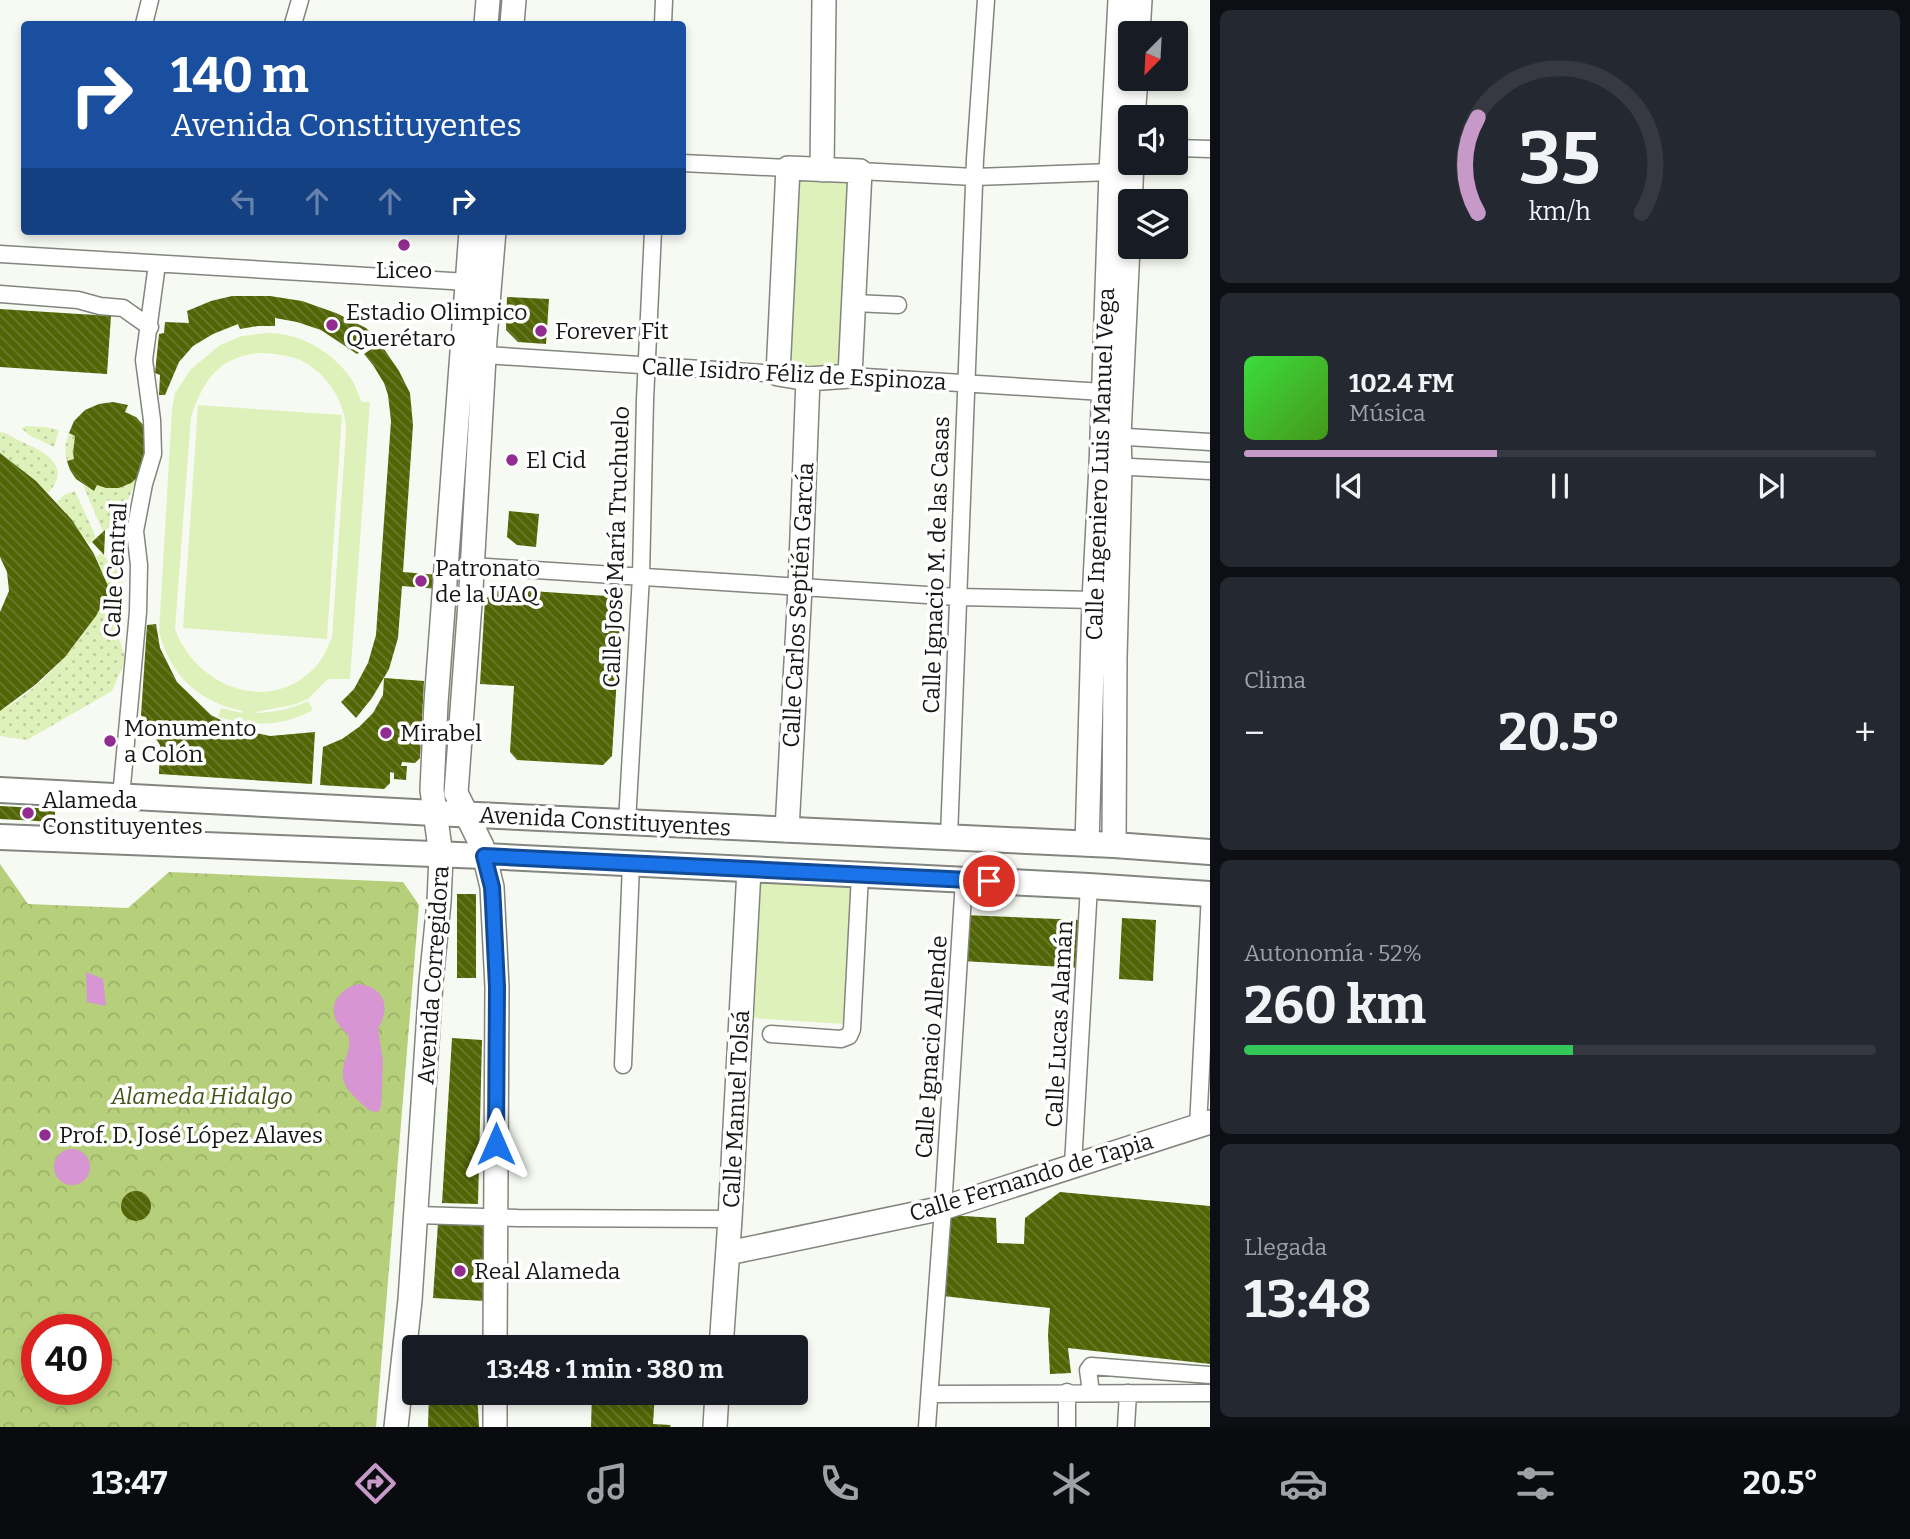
<!DOCTYPE html>
<html lang="es">
<meta charset="utf-8">
<style>
body{margin:0;font-family:Bitter,serif;background:#242831;color:#f1f3f6;height:100vh;display:flex;flex-direction:column;font-size:26px;white-space:nowrap}
*{box-sizing:border-box;margin:0}
p{font-size:23px;color:#9ea1a6}
.icon{flex:none;width:38px;height:38px;fill:none;stroke:currentColor;stroke-width:2;stroke-linecap:round;stroke-linejoin:round}
.map{position:relative;flex:1;overflow:hidden}
.details{display:flex;flex-direction:column;gap:10px;padding:10px;background:#0d0f14;width:700px}
.details>*{flex:none}
.hud{position:absolute;left:21px;top:21px;width:665px;height:214px;border-radius:7px;box-shadow:0 4px 10px #0003;background:#1a4fa0;color:#fff;overflow:hidden}
.needle{width:46px;rotate:204deg}
.controls{position:absolute;left:1118px;top:21px;display:grid;gap:14px}
.controls a{display:grid;place-items:center;width:70px;height:70px;border-radius:7px;background:#171b24;box-shadow:0 4px 10px #0003;font-size:35px}
.speed{position:absolute;left:21px;top:1314px;display:flex;gap:14px;font-size:35px;font-weight:700;text-align:center}
.speed>*{display:grid;place-content:center;width:91px;height:91px;border-radius:50%;background:#171b24;box-shadow:0 4px 10px #0003;line-height:1}
.speed .limit{border:10px solid #d22;background:#fff;color:#111}
.pin{position:absolute;display:grid;place-items:center;width:60px;height:60px;color:#fff;margin:-30px;border:4px solid #fff;border-radius:50%;box-shadow:0 2px 7px #0007}
.me{position:absolute;width:77px;margin:-38px;rotate:0deg;stroke-linejoin:round;filter:drop-shadow(0 0 5px #0008)}
.turn{display:flex;align-items:center;gap:24px;height:147px;padding:0 35px;font-size:32px}
.turn .icon{width:91px;height:91px;stroke-width:2.5}
.turn b{display:block;font-size:49px;line-height:60px}
.lanes{display:flex;align-items:center;height:66px;padding:0 35px;background:#0003;justify-content:center;gap:35px;direction:ltr}
.lanes .off{opacity:.35}
.big{font-size:52px;font-weight:700;line-height:1.1}
.details .widget{flex:1;display:flex;flex-direction:column;justify-content:center;gap:10px;min-width:0;padding:0 24px;border-radius:10px;background:#242831}
.details .dial{align-items:center;gap:0}
.dial svg{height:182px;overflow:visible;fill:none;stroke:#363941;stroke-width:7;stroke-linecap:round;text-anchor:middle}
.dial text{fill:#f1f3f6;stroke:none}
.song{display:flex;align-items:center;gap:21px}
.cover{width:84px;height:84px;border-radius:10px;background:linear-gradient(135deg,hsl(120 70% 55%),hsl(100 70% 35%))}
.played{height:7px;border-radius:4px;background:linear-gradient(90deg,#c799c9 40%,#363941 40%)}
.keys{display:flex;justify-content:space-around;direction:ltr}
.heat{display:flex;justify-content:space-between;align-items:center;font-size:38px;direction:ltr}
.charge{height:10px;border-radius:5px;background:linear-gradient(90deg,#34c759 52%,#363941 0)}
.trip{position:absolute;left:402px;top:1335px;width:406px;height:70px;border-radius:7px;background:#171b24;box-shadow:0 4px 10px #0003;font-weight:700;line-height:70px;text-align:center}
.tabs{display:flex;height:112px;justify-content:space-around;align-items:center;background:#090b0e;color:#9ea1a6}
.tabs .icon{width:49px;height:49px}
.tabs .current{color:#c799c9}
.tabs b{font-size:32px;color:#f1f3f6}
main{display:flex;flex:1;min-height:0}
.map>svg:first-child{display:block}
.green{fill:#dff1ba;fill-rule:evenodd}
.forest{fill:url(#forest-crowns);fill-rule:evenodd}
.garden{fill:url(#garden-dots)}
.water{fill:#d795d3}
.building{fill:url(#building-back-hatch)}
.lines{fill:none;stroke-linecap:round;stroke-linejoin:round}
.street-casing{stroke:#83857f;stroke-width:19}
.secondary-casing{stroke:#83857f;stroke-width:26}
.primary-casing{stroke:#83857f;stroke-width:28}
.street{stroke:#fff;stroke-width:16}
.secondary{stroke:#fff;stroke-width:23}
.primary{stroke:#fff;stroke-width:24}
.route-casing{stroke:#114b97;stroke-width:18}
.route{stroke:#1a73e8;stroke-width:12}
.poi-dot{fill:#932c91;stroke:#fff;stroke-width:2.5}
.labels{text-anchor:middle;stroke-width:7;stroke-linejoin:round;paint-order:stroke}
.poi-label{font-size:23px;fill:#161715;stroke:#fff;text-anchor:start}
.street-label{font-size:23px;fill:#161715;stroke:#fff}
.park-label{font-size:23px;font-style:italic;fill:#445317;stroke:#fff}
</style>
<main>
<div class="map">
<svg width="1210" height="1427" viewBox="0 0 1210 1427">
<defs>
<pattern id="forest-crowns" width="20" height="18" patternUnits="userSpaceOnUse" patternTransform="scale(1.75)"><rect width="20" height="18" fill="#b6cf7b"/><path d="M2 6a3 3 0 1 1 6 0M12 15a3 3 0 1 1 6 0" fill="none" stroke="#9cb169"/></pattern>
<pattern id="garden-dots" width="8" height="8" patternUnits="userSpaceOnUse" patternTransform="scale(1.75)"><rect width="8" height="8" fill="#dff1ba"/><path d="M2 2h.1M6 6h.1" fill="none" stroke="#bfce9f" stroke-width="1.8" stroke-linecap="round"/></pattern>
<pattern id="building-back-hatch" width="6" height="6" patternUnits="userSpaceOnUse" patternTransform="scale(1.75)"><rect width="6" height="6" fill="#516504"/><path d="M-1 5l2 2M0 0l6 6M5-1l2 2" fill="none" stroke="#6b7a31"/></pattern>
</defs>
<rect width="100%" height="100%" fill="#f7faf3"/>
<path class="green" d="M795,175L854,177L848,368L806,370L788,365Z
M267,333C300,333 330,350 350,377C355,384 358,394 362,402H370L350,679H328L308,699L293,705L256,712L257,713C276,712 291,709 308,701L313,710C282,727 252,727 218,717L221,708L242,713L243,711C198,702 171,676 159,632L172,409L175,393L191,369L220,345L242,336ZM262,353C275,354 287,355 300,360C326,372 346,402 346,431L332,637C328,646 324,657 317,665C271,717 196,687 175,629L191,417C204,379 219,356 262,353Z
M198,405L342,415L327,639L183,628Z
M454,595L463,598L451,782L444,780Z
M756,882L852,885L844,1024L751,1018Z"/>
<path class="forest" d="M0,864L28,904L128,908L169,872L403,882L419,905L376,1427H0ZM37,1330H96V1390H37Z"/>
<path class="garden" d="M27,426L45,427L59,430L54,447L29,435L21,428Z
M0,432C9,433 12,437 20,441C42,450 74,466 48,493L36,481L0,453Z
M69,433L75,436L73,453L74,459L67,461C64,451 65,443 69,433Z
M141,475C132,488 127,500 124,515L103,532L83,485L94,491L97,485C117,487 124,489 141,475Z
M75,491L95,535V539L89,544L57,502L64,495Z
M101,553L118,571L122,579L124,590L113,620L125,657L122,668L112,691L27,740L0,736V711C33,693 62,663 84,633C94,619 100,603 112,592L108,586L96,557Z"/>
<path class="water" d="M86,972L103,979L106,1006L87,1002Z
M358,984C383,986 392,1007 378,1028L383,1061L381,1107L378,1112C370,1112 366,1108 360,1102C345,1088 339,1081 345,1060C348,1053 350,1046 349,1038C347,1032 343,1030 339,1025C326,1008 339,989 358,984Z
M54 1167a18 18 0 1 1 36 0a18 18 0 1 1-36 0Z"/>
<path class="building" d="M232,296H270L302,301L336,313L366,328L377,339L357,354L321,330L297,322L275,318V326H258L240,329L238,324L213,334L193,346L179,362L165,395H159L160,375L155,373L159,334L164,333L165,322L189,323L187,311L211,301Z
M507,297L549,299L546,344L518,342L506,330Z
M0,309L111,316L107,374L0,367Z
M380,343L399,371L410,393L413,425L403,572L439,575L438,589L402,586L398,638L389,669L372,698L356,718L341,702L354,689L368,663L376,635L391,421L388,395L384,383L373,365L364,354Z
M113,402L128,405L125,412L136,417L145,427L151,439L141,475L131,483L119,488H106L97,485L94,491L76,479L70,470L67,461L74,459L73,453L75,436L69,433L74,421L85,410L99,404Z
M0,453L36,481L72,520L94,554L108,586L112,592L105,599L96,616L65,657L35,685L0,711V612L9,591L7,572L0,557Z
M509,511L539,514L536,547L517,545L507,537Z
M105,530V534L104,555L92,542Z
M501,589L622,597L612,756L603,765L517,760L510,752L514,686L480,684L485,599Z
M156,624L160,648L177,682L211,715L238,729L270,736L315,732L312,784L159,774L160,745L141,715L147,625Z
M384,678L424,681L420,758L415,763L402,762L401,766H407L406,780L394,779V773L390,772V783L384,789L320,785L323,747L342,739L359,727L373,713L383,695Z
M0,806L55,809V822L0,819Z
M457,894H476V978H457Z
M964,915L1081,920L1080,968L962,961Z
M1122,918L1156,920L1153,981L1119,979Z
M452,1038L482,1040L478,1204L442,1203Z
M121 1206a15 15 0 1 1 30 0a15 15 0 1 1-30 0Z
M1060,1192L1210,1206V1364L1068,1348L1071,1373L1050,1374L1048,1334L1050,1308L943,1296L948,1215L996,1218L997,1243L1024,1244L1025,1218Z
M438,1223L485,1226L484,1301L433,1298Z
M429,1393H477L479,1427H428Z
M592,1393H655L653,1424L671,1425L670,1427H591Z"/>
<g class="lines">
<g class="street-casing">
<path id="street" d="M144,24L150,0
M293,24L300,0
M663,24L664,0
M1176,148L1210,149
M682,163L788,168
M860,171L974,177L1111,172L1119,170
M0,254L468,282
M0,294L78,300L100,306L123,308L150,327
M854,303L898,305
M485,355L778,374
M850,376L1103,392
M1111,436L1210,442
M1111,466L1210,471
M472,566L958,597L1094,600
M121,797L138,612L139,565L135,531L144,484L153,454L152,420L144,360L157,264
M627,822L641,576L645,400L653,231
M949,837L975,159L986,0
M771,1034L841,1039L849,1036L852,1029L860,875
M623,1065L631,864
M1198,1127L1210,894
M1073,1165L1089,886
M416,1215L518,1218L730,1219
M1091,1392L1088,1370L1091,1366L1210,1375
M930,1394L1210,1393
M927,1427L943,1208L964,880
M1067,1427V1392
M1126,1427L1128,1393"/>
</g>
<g class="secondary-casing">
<path id="secondary" d="M486,24L488,0
M512,24L514,0
M1138,33L1140,0
M1133,117L1136,79
M788,168L860,171L850,376L808,379L778,374Z
M822,170L824,0
M494,231L485,339L471,589L456,793L482,846L492,887L497,987L495,1348
M787,830L800,588L808,379
M1087,844L1094,600L1101,466L1111,172L1120,0
M1114,845L1115,658L1120,467L1119,436L1132,163
M728,1253L943,1208L1210,1122
M721,1348L730,1219L749,870
M396,1427L410,1300L431,982L439,902L441,855L432,790L436,703L471,231
M495,1427V1393
M715,1427L717,1393"/>
</g>
<g class="primary-casing">
<path id="primary" d="M0,790L434,813L1114,845L1210,852
M0,837L484,856L1089,886L1210,894"/>
</g>
<use href="#street" class="street"/>
<use href="#secondary" class="secondary"/>
<use href="#primary" class="primary"/>
</g>
<g class="lines">
<g class="route-casing">
<path id="route" d="M496,1144L497,987L493,904L492,887L484,856L989,881"/>
</g>
<use href="#route" class="route"/>
</g>
<g class="poi-dot">
<circle cx="404" cy="245" r="7"/>
<circle cx="332" cy="325" r="7"/>
<circle cx="541" cy="331" r="7"/>
<circle cx="512" cy="460" r="7"/>
<circle cx="421" cy="581" r="7"/>
<circle cx="386" cy="733" r="7"/>
<circle cx="110" cy="741" r="7"/>
<circle cx="28" cy="813" r="7"/>
<circle cx="45" cy="1135" r="7"/>
<circle cx="460" cy="1271" r="7"/>
</g>
<g class="labels">
<g class="poi-label">
<text x="404" y="278" text-anchor="middle">Liceo</text>
<text x="346" y="320">Estadio Olimpico<tspan x="346" dy="26">Querétaro</tspan></text>
<text x="555" y="339">Forever Fit</text>
<text x="526" y="468">El Cid</text>
<text x="435" y="576">Patronato<tspan x="435" dy="26">de la UAQ</tspan></text>
<text x="124" y="736">Monumento<tspan x="124" dy="26">a Colón</tspan></text>
<text x="400" y="741">Mirabel</text>
<text x="42" y="808">Alameda<tspan x="42" dy="26">Constituyentes</tspan></text>
<text x="59" y="1143">Prof. D. José López Alaves</text>
<text x="474" y="1279">Real Alameda</text>
</g>
<g class="street-label">
<text transform="translate(794 374) rotate(3)" y="8">Calle Isidro Féliz de Espinoza</text>
<text transform="translate(1100 464) rotate(-88)" y="8">Calle Ingeniero Luis Manuel Vega</text>
<text transform="translate(616 547) rotate(-88)" y="8">Calle José María Truchuelo</text>
<text transform="translate(936 565) rotate(-88)" y="8">Calle Ignacio M. de las Casas</text>
<text transform="translate(115 570) rotate(-87)" y="8">Calle Central</text>
<text transform="translate(798 605) rotate(-87)" y="8">Calle Carlos Septién García</text>
<text transform="translate(605 821) rotate(3)" y="8">Avenida Constituyentes</text>
<text transform="translate(433 975) rotate(-86)" y="8">Avenida Corregidora</text>
<text transform="translate(1059 1024) rotate(-87)" y="8">Calle Lucas Alamán</text>
<text transform="translate(931 1047) rotate(-86)" y="8">Calle Ignacio Allende</text>
<text transform="translate(736 1109) rotate(-87)" y="8">Calle Manuel Tolsá</text>
<text transform="translate(1031 1177) rotate(-17)" y="8">Calle Fernando de Tapia</text>
</g>
<g class="park-label">
<text x="202" y="1104">Alameda Hidalgo</text>
</g>
</g>
</svg>
<div class="controls">
<a><svg class="needle" viewBox="-14 -14 28 28"><path d="M0-13l5 13h-10z" fill="#e53935"/><path d="M0 13l5-13h-10z" fill="#9ea1a6"/></svg></a>
<a><svg class="icon" aria-label="sound" viewBox="0 0 24 24"><path d="M4 9h4l5-4v14l-5-4H4zM17 9q2 3 0 6"/></svg></a>
<a><svg class="icon" aria-label="layers" viewBox="0 0 24 24"><path d="M12 4l9 5-9 5-9-5zM3 14l9 5 9-5"/></svg></a>
</div>
<div class="speed"><div class="limit">40</div></div>
<div class="pin" style="left:989px;top:881px;background:#d93025"><svg class="icon" aria-label="arrive" viewBox="0 0 24 24"><path d="M6 21V4h12l-3 4 3 4H6"/></svg></div>
<svg class="me" style="left:496px;top:1144px" viewBox="-20 -20 40 40"><path d="M0-17L14 15 0 8-14 15z" fill="#1a73e8" stroke="#fff" stroke-width="4"/></svg>
<div class="trip">13:48 · 1 min · 380 m</div>
<div class="hud">
<div class="turn"><svg class="icon" aria-label="right" viewBox="0 0 24 24"><path d="M7 20v-9h11M14 6l5 5-5 5"/></svg><div><b>140 m</b>Avenida Constituyentes</div></div>
<div class="lanes"><svg class="icon off" aria-label="left" viewBox="0 0 24 24"><path d="M17 20v-9H6M10 6l-5 5 5 5"/></svg><svg class="icon off" aria-label="ahead" viewBox="0 0 24 24"><path d="M12 20V5M6 11l6-6 6 6"/></svg><svg class="icon off" aria-label="ahead" viewBox="0 0 24 24"><path d="M12 20V5M6 11l6-6 6 6"/></svg><svg class="icon" aria-label="right" viewBox="0 0 24 24"><path d="M7 20v-9h11M14 6l5 5-5 5"/></svg></div>
</div>
</div>
<section class="details">
<div class="widget dial"><svg viewBox="0 0 100 80">
<path d="M14 69A42 42 0 1 1 86 69"/>
<path d="M14 69A42 42 0 0 1 14 27" stroke="#c799c9"/>
<text x="50" y="56" font-size="32" font-weight="700">35</text>
<text x="50" y="72" font-size="11">km/h</text>
</svg></div>
<div class="widget">
<div class="song"><i class="cover"></i><div><b>102.4 FM</b><p>Música</p></div></div>
<div class="played"></div>
<div class="keys"><svg class="icon" aria-label="previous" viewBox="0 0 24 24"><path d="M18 5L8 12l10 7zM5 5v14"/></svg><svg class="icon" aria-label="pause" viewBox="0 0 24 24"><path d="M8 5v14M16 5v14"/></svg><svg class="icon" aria-label="next" viewBox="0 0 24 24"><path d="M6 5l10 7-10 7zM19 5v14"/></svg></div>
</div>
<div class="widget"><p>Clima</p>
<div class="heat"><a>−</a><b class="big">20.5°</b><a>+</a></div>
</div>
<div class="widget"><p>Autonomía · 52%</p><b class="big">260 km</b><div class="charge"></div></div>
<div class="widget"><p>Llegada</p><b class="big">13:48</b></div>
</section>
</main>
<nav class="tabs">
<b>13:47</b>
<svg class="icon current" aria-label="directions" viewBox="0 0 24 24"><path d="M12 3l9 9-9 9-9-9zM9 14v-3h6M13 9l2 2-2 2"/></svg>
<svg class="icon" aria-label="music" viewBox="0 0 24 24"><path d="M9 18V5l10-2v13"/><circle cx="6" cy="18" r="3"/><circle cx="16" cy="16" r="3"/></svg>
<svg class="icon" aria-label="phone" viewBox="0 0 24 24"><path d="M5 4h4l2 5-3 2q2 4 5 5l2-3 5 2v4C11 20 4 13 5 4z"/></svg>
<svg class="icon" aria-label="climate" viewBox="0 0 24 24"><path d="M12 3v18M4 7l16 10M4 17L20 7"/></svg>
<svg class="icon" aria-label="car" viewBox="0 0 24 24"><path d="M5 17H2v-5l4-1 3-4h7l3 4 3 1v5h-3M9 17h6M6 11h13"/><circle cx="7" cy="17" r="2"/><circle cx="17" cy="17" r="2"/></svg>
<svg class="icon" aria-label="filters" viewBox="0 0 24 24"><path d="M4 7h16M4 17h16"/><circle cx="9" cy="7" r="2"/><circle cx="15" cy="17" r="2"/></svg>
<b>20.5°</b>
</nav>
